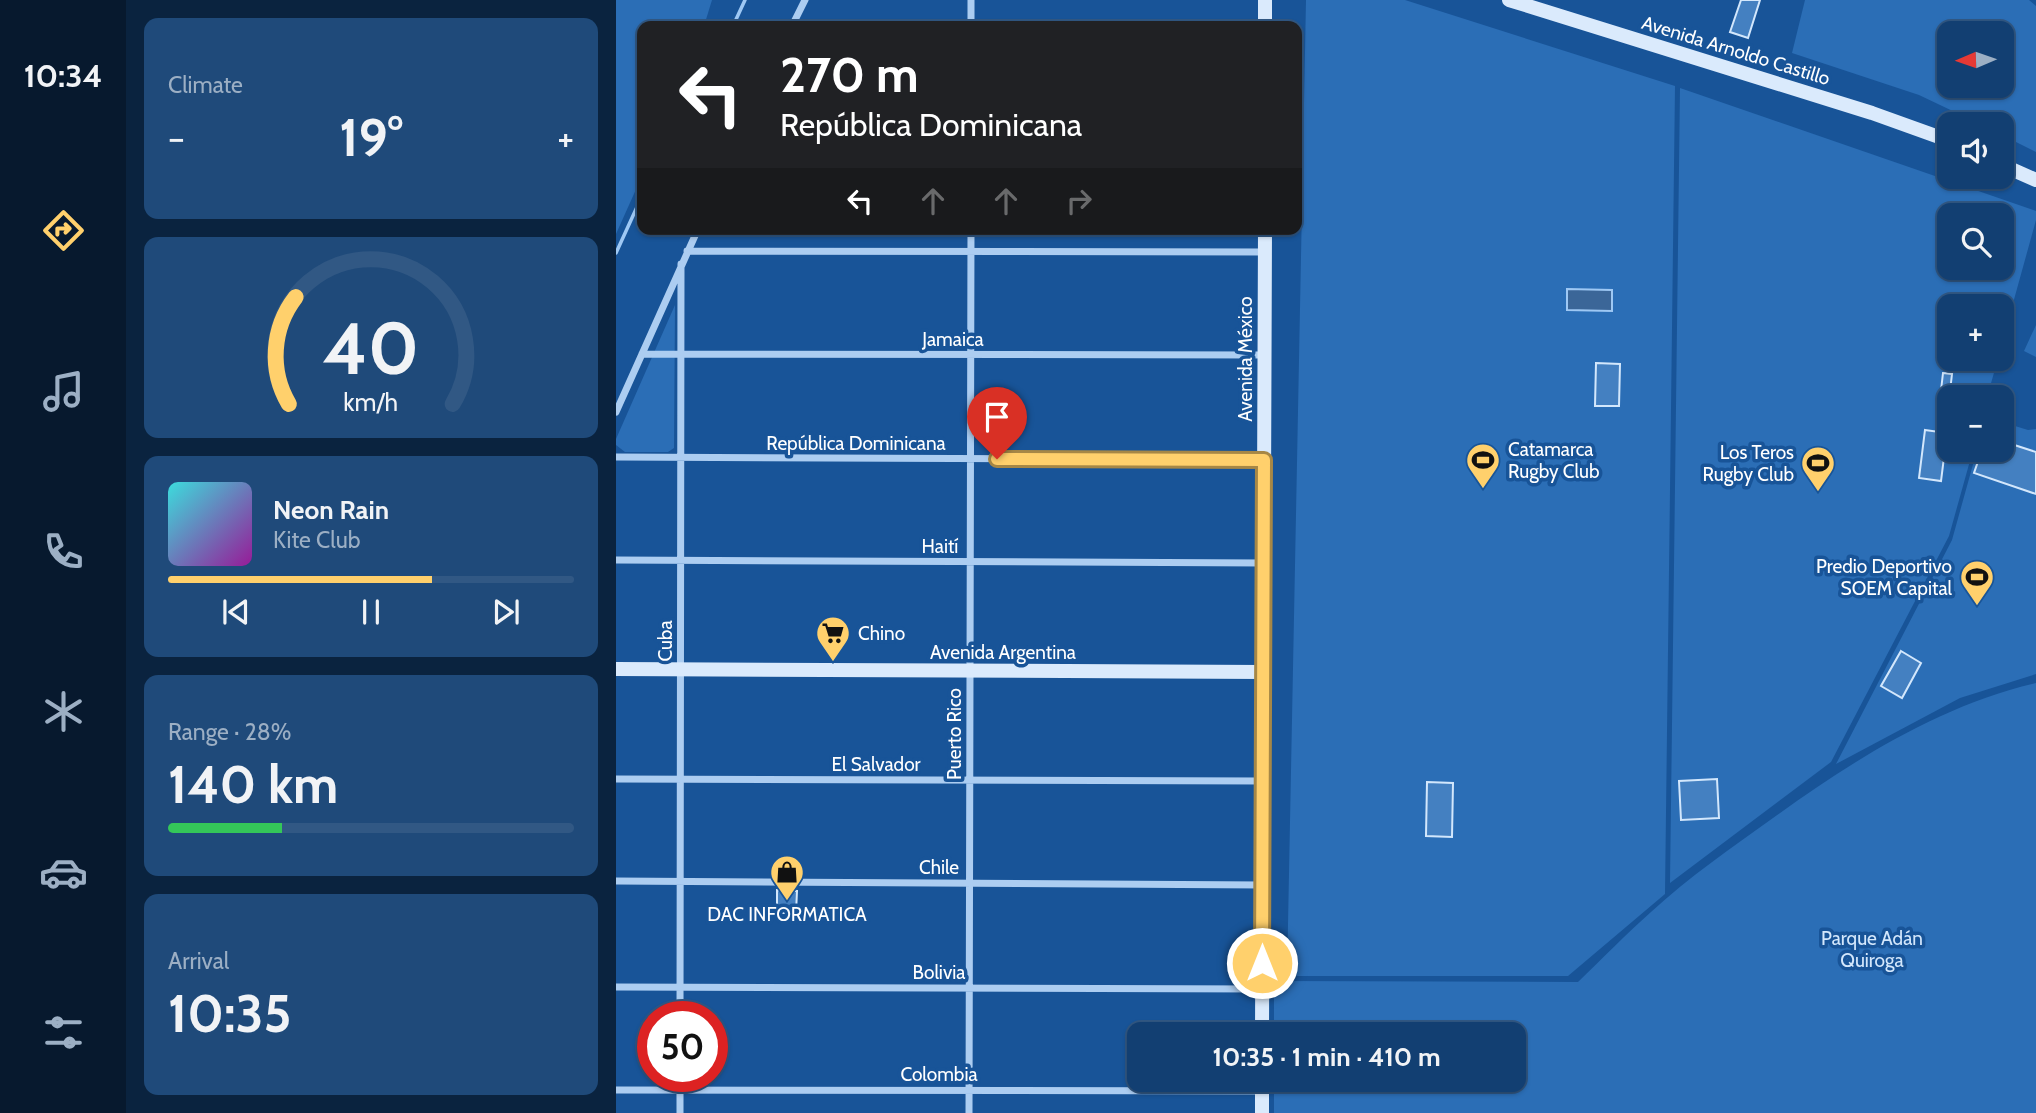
<!DOCTYPE html>
<meta charset="utf-8">
<style>
body{margin:0;font-family:Cabin,sans-serif;background:#1f4a7a;color:#f1f3f6;height:100vh;display:flex;flex-direction:column;font-size:26px;white-space:nowrap}
*{box-sizing:border-box;margin:0}
p{font-size:23px;color:#9cafc4}
.icon{flex:none;width:38px;height:38px;fill:none;stroke:currentColor;stroke-width:2;stroke-linecap:round;stroke-linejoin:round}
.map{position:relative;flex:1;overflow:hidden}
.panel{display:flex;flex-direction:column;gap:18px;padding:18px;background:#0a233f;width:490px}
.panel>*{flex:none}
.top-card{position:absolute;left:21px;top:21px;width:665px;height:214px;border-radius:14px;box-shadow:0 2px 5px #0004,0 0 0 2px #315884;background:#202124;color:#fff;overflow:hidden}
.needle{width:46px;rotate:268deg}
.buttons{position:absolute;left:1321px;top:21px;display:grid;gap:14px}
.buttons a{display:grid;place-items:center;width:77px;height:77px;border-radius:14px;background:#123f72;box-shadow:0 2px 5px #0004,0 0 0 2px #315884;font-size:35px}
.speed{position:absolute;left:21px;top:1001px;display:flex;gap:14px;font-size:35px;font-weight:700;text-align:center}
.speed>*{display:grid;place-content:center;width:91px;height:91px;border-radius:50%;background:#123f72;box-shadow:0 2px 5px #0004,0 0 0 2px #315884;line-height:1}
.speed .limit{border:10px solid #d22;background:#fff;color:#111}
.pin{position:absolute;display:grid;place-items:center;width:60px;height:60px;color:#fff;margin:-72px -30px;border-radius:50% 50% 50% 0;rotate:-45deg;box-shadow:0 0 7px #0007}
.pin .icon{rotate:45deg}
.me{position:absolute;width:77px;margin:-38px;rotate:0deg;stroke-linejoin:round;filter:drop-shadow(0 0 5px #0008)}
.turn{display:flex;align-items:center;gap:24px;height:147px;padding:0 28px;font-size:32px}
.turn .icon{width:91px;height:91px;stroke-width:2.5}
.turn b{display:block;font-size:49px;line-height:60px}
.lanes{display:flex;align-items:center;height:66px;padding:0 28px;background:#0003;justify-content:center;gap:35px;direction:ltr}
.lanes .off{opacity:.35}
.big{font-size:52px;font-weight:800;line-height:1.1}
.panel .widget{flex:1;display:flex;flex-direction:column;justify-content:center;gap:10px;min-width:0;padding:0 24px;border-radius:14px;background:#1f4a7a}
.panel .dial{align-items:center;gap:0}
.dial svg{height:182px;overflow:visible;fill:none;stroke:#315884;stroke-width:7;stroke-linecap:round;text-anchor:middle}
.dial text{fill:#f1f3f6;stroke:none}
.song{display:flex;align-items:center;gap:21px}
.cover{width:84px;height:84px;border-radius:10px;background:linear-gradient(135deg,hsl(180 70% 55%),hsl(300 70% 35%))}
.played{height:7px;border-radius:4px;background:linear-gradient(90deg,#ffd06c 65%,#315884 65%)}
.keys{display:flex;justify-content:space-around;direction:ltr}
.heat{display:flex;justify-content:space-between;align-items:center;font-size:38px;direction:ltr}
.charge{height:10px;border-radius:5px;background:linear-gradient(90deg,#34c759 28%,#315884 0)}
.trip{position:absolute;left:511px;top:1022px;width:399px;height:70px;border-radius:14px;background:#123f72;box-shadow:0 2px 5px #0004,0 0 0 2px #315884;font-weight:800;line-height:70px;text-align:center}
main{display:flex;flex:1;min-height:0}
.tabs{display:flex;flex-direction:column;width:126px;justify-content:space-around;align-items:center;background:#07192e;color:#9cafc4}
.tabs .icon{width:49px;height:49px}
.tabs .active{color:#ffd06c}
.tabs b{font-size:32px;color:#f1f3f6}
.map>svg:first-child{display:block}
.green{fill:#2b6eb6;fill-rule:evenodd}
.water{fill:#3b6698;stroke:#9ec8f4;stroke-width:2}
.lines{fill:none;stroke-linecap:round;stroke-linejoin:round}
.stream{stroke:#9ec8f4;stroke-width:3.5}
.building{fill:#4480c1;stroke:#d3e7fc;stroke-width:2}
.street{stroke:#accdf1;stroke-width:7}
.secondary{stroke:#daeafc;stroke-width:14}
.route-casing{stroke:#a68746;stroke-width:18}
.route{stroke:#ffd06c;stroke-width:12}
.labels{text-anchor:middle;stroke-width:7;stroke-linejoin:round;paint-order:stroke}
.street-label{font-size:19px;fill:#fff;stroke:#185498}
.poi-label{font-size:19px;fill:#fff;stroke:#185498;text-anchor:start}
.park-label{font-size:19px;fill:#d3e7fc;stroke:#185498}
</style>
<main>
<nav class="tabs">
<b>10:34</b>
<svg class="icon active" aria-label="directions" viewBox="0 0 24 24"><path d="M12 3l9 9-9 9-9-9zM9 14v-3h6M13 9l2 2-2 2"/></svg>
<svg class="icon" aria-label="music" viewBox="0 0 24 24"><path d="M9 18V5l10-2v13"/><circle cx="6" cy="18" r="3"/><circle cx="16" cy="16" r="3"/></svg>
<svg class="icon" aria-label="phone" viewBox="0 0 24 24"><path d="M5 4h4l2 5-3 2q2 4 5 5l2-3 5 2v4C11 20 4 13 5 4z"/></svg>
<svg class="icon" aria-label="climate" viewBox="0 0 24 24"><path d="M12 3v18M4 7l16 10M4 17L20 7"/></svg>
<svg class="icon" aria-label="car" viewBox="0 0 24 24"><path d="M5 17H2v-5l4-1 3-4h7l3 4 3 1v5h-3M9 17h6M6 11h13"/><circle cx="7" cy="17" r="2"/><circle cx="17" cy="17" r="2"/></svg>
<svg class="icon" aria-label="filters" viewBox="0 0 24 24"><path d="M4 7h16M4 17h16"/><circle cx="9" cy="7" r="2"/><circle cx="15" cy="17" r="2"/></svg>
</nav>
<section class="panel">
<div class="widget"><p>Climate</p>
<div class="heat"><a>−</a><b class="big">19°</b><a>+</a></div>
</div>
<div class="widget dial"><svg viewBox="0 0 100 80">
<path d="M14 69A42 42 0 1 1 86 69"/>
<path d="M14 69A42 42 0 0 1 17 22" stroke="#ffd06c"/>
<text x="50" y="56" font-size="32" font-weight="700">40</text>
<text x="50" y="72" font-size="11">km/h</text>
</svg></div>
<div class="widget">
<div class="song"><i class="cover"></i><div><b>Neon Rain</b><p>Kite Club</p></div></div>
<div class="played"></div>
<div class="keys"><svg class="icon" aria-label="previous" viewBox="0 0 24 24"><path d="M18 5L8 12l10 7zM5 5v14"/></svg><svg class="icon" aria-label="pause" viewBox="0 0 24 24"><path d="M8 5v14M16 5v14"/></svg><svg class="icon" aria-label="next" viewBox="0 0 24 24"><path d="M6 5l10 7-10 7zM19 5v14"/></svg></div>
</div>
<div class="widget"><p>Range · 28%</p><b class="big">140 km</b><div class="charge"></div></div>
<div class="widget"><p>Arrival</p><b class="big">10:35</b></div>
</section>
<div class="map">
<svg width="1420" height="1113" viewBox="0 0 1420 1113">
<rect width="100%" height="100%" fill="#185498"/>
<path class="green" d="M0,0H96L88,26H26V176L0,234Z
M690,0H789L1059,86L1049,894L952,976H671Z
M1189,0H1413L1420,6V152L1386,135V124H1364L1303,95L1176,53ZM1334,33H1386V86H1334Z
M1064,88L1420,211V220L1386,343V306H1334V359H1382L1371,397H1334V450H1357L1333,536L1215,762L1054,883ZM1334,215H1386V268H1334Z
M59,305L58,448L52,452H9L0,445V439Z
M1420,325V357L1408,351Z
M1386,422L1412,430L1420,429V674L1344,698L1220,764L1336,540L1361,450H1386Z
M1420,683V1113H658V1080H898V1034H658V981L962,982C986,959 1010,934 1035,912C1073,877 1115,848 1157,818C1238,760 1322,706 1420,683Z"/>
<path class="water" d="M951,289L996,290V311L951,310Z"/>
<g class="lines">
<path class="stream" d="M117,26L129,0
M0,253L26,196"/>
</g>
<path class="building" d="M1125,0H1144L1132,38L1114,32Z
M980,363L1004,364L1003,406H979Z
M1327,373L1336,374L1333,400L1324,399Z
M1309,430L1331,433L1325,481L1303,478Z
M1386,441L1420,452V494L1358,473L1366,450H1386Z
M1285,651L1305,663L1286,698L1265,686Z
M1101,779L1103,818L1065,820L1063,781Z
M811,782L837,783L836,837L810,836Z
M161,890L181,891L180,913H161Z"/>
<g class="lines">
<path class="street" d="M176,26L189,0
M355,26V0
M71,251L649,252
M26,354L648,355
M0,412L82,229
M0,457L648,460
M0,560L648,563
M0,779L647,781
M0,881L647,885
M0,987L646,989
M64,1017L65,264
M0,1090L646,1091
M64,1113V1076
M353,1113L355,229"/>
<path class="secondary" d="M893,0L1256,113L1334,141
M649,26V0
M1386,165L1420,180
M0,669L647,672
M646,1034L649,229
M646,1113V1080"/>
</g>
<g class="lines">
<g class="route-casing">
<path id="route" d="M381,459L648,460L646,963"/>
</g>
<use href="#route" class="route"/>
</g>
<defs>
<g id="stadium-pin" transform="scale(1.75)"><path d="M0 17L-7.5 6A9.5 9.5 0 1 1 7.5 6Z" fill="#ffd06c" stroke="#185498"/><path d="M0-5a6.5 5 0 1 0 0 10a6.5 5 0 1 0 0-10ZM-3.5-1.8h7v3.6h-7Z" fill="#111"/></g>
<g id="supermarket-pin" transform="scale(1.75)"><path d="M0 17L-7.5 6A9.5 9.5 0 1 1 7.5 6Z" fill="#ffd06c" stroke="#185498"/><path d="M-6-5.5h2.5l.6 2H6L4.5 2H-2.5L-4.4-4H-6ZM-1.5 3.2a1.3 1.3 0 1 0 .1 0ZM3 3.2a1.3 1.3 0 1 0 .1 0Z" fill="#111"/></g>
<g id="shop-pin" transform="scale(1.75)"><path d="M0 17L-7.5 6A9.5 9.5 0 1 1 7.5 6Z" fill="#ffd06c" stroke="#185498"/><path d="M-5-2.5h2.3a2.7 3.5 0 0 1 5.4 0H5L5.5 6h-11ZM-1.5-2.5h3a1.5 2.3 0 0 0-3 0Z" fill="#111"/></g>
</defs>
<g fill-rule="evenodd">
<use href="#stadium-pin" x="867" y="460"/>
<use href="#stadium-pin" x="1202" y="463"/>
<use href="#stadium-pin" x="1361" y="577"/>
<use href="#supermarket-pin" x="217" y="633"/>
<use href="#shop-pin" x="171" y="872"/>
</g>
<g class="labels">
<g class="street-label">
<text transform="translate(1120 50) rotate(17)" y="7">Avenida Arnoldo Castillo</text>
<text x="337" y="346">Jamaica</text>
<text transform="translate(629 359) rotate(-90)" y="7">Avenida México</text>
<text x="240" y="450">República Dominicana</text>
<text x="324" y="553">Haití</text>
<text transform="translate(49 641) rotate(-90)" y="7">Cuba</text>
<text x="387" y="659">Avenida Argentina</text>
<text transform="translate(338 734) rotate(-90)" y="7">Puerto Rico</text>
<text x="260" y="771">El Salvador</text>
<text x="323" y="874">Chile</text>
<text x="323" y="979">Bolivia</text>
<text x="323" y="1081">Colombia</text>
</g>
<g class="poi-label">
<text x="892" y="456">Catamarca<tspan x="892" dy="22">Rugby Club</tspan></text>
<text x="1178" y="459" text-anchor="end">Los Teros<tspan x="1178" dy="22">Rugby Club</tspan></text>
<text x="1336" y="573" text-anchor="end">Predio Deportivo<tspan x="1336" dy="22">SOEM Capital</tspan></text>
<text x="242" y="640">Chino</text>
<text x="171" y="921" text-anchor="middle">DAC INFORMATICA</text>
</g>
<g class="park-label">
<text x="1256" y="945">Parque Adán<tspan x="1256" dy="22">Quiroga</tspan></text>
</g>
</g>
</svg>
<div class="buttons">
<a><svg class="needle" viewBox="-14 -14 28 28"><path d="M0-13l5 13h-10z" fill="#e53935"/><path d="M0 13l5-13h-10z" fill="#9cafc4"/></svg></a>
<a><svg class="icon" aria-label="sound" viewBox="0 0 24 24"><path d="M4 9h4l5-4v14l-5-4H4zM17 9q2 3 0 6"/></svg></a>
<a><svg class="icon" aria-label="search" viewBox="0 0 24 24"><circle cx="10" cy="10" r="6"/><path d="M15 15l6 6"/></svg></a>
<a>+</a>
<a>−</a>
</div>
<div class="speed"><div class="limit">50</div></div>
<div class="pin" style="left:381px;top:459px;background:#d93025"><svg class="icon" aria-label="arrive" viewBox="0 0 24 24"><path d="M6 21V4h12l-3 4 3 4H6"/></svg></div>
<svg class="me" style="left:646px;top:963px" viewBox="-20 -20 40 40"><circle r="17" fill="#ffd06c" stroke="#fff" stroke-width="3"/><path d="M0-11L8 9 0 5-8 9z" fill="#fff"/></svg>
<div class="trip">10:35 · 1 min · 410 m</div>
<div class="top-card">
<div class="turn"><svg class="icon" aria-label="left" viewBox="0 0 24 24"><path d="M17 20v-9H6M10 6l-5 5 5 5"/></svg><div><b>270 m</b>República Dominicana</div></div>
<div class="lanes"><svg class="icon" aria-label="left" viewBox="0 0 24 24"><path d="M17 20v-9H6M10 6l-5 5 5 5"/></svg><svg class="icon off" aria-label="ahead" viewBox="0 0 24 24"><path d="M12 20V5M6 11l6-6 6 6"/></svg><svg class="icon off" aria-label="ahead" viewBox="0 0 24 24"><path d="M12 20V5M6 11l6-6 6 6"/></svg><svg class="icon off" aria-label="right" viewBox="0 0 24 24"><path d="M7 20v-9h11M14 6l5 5-5 5"/></svg></div>
</div>
</div>
</main>
